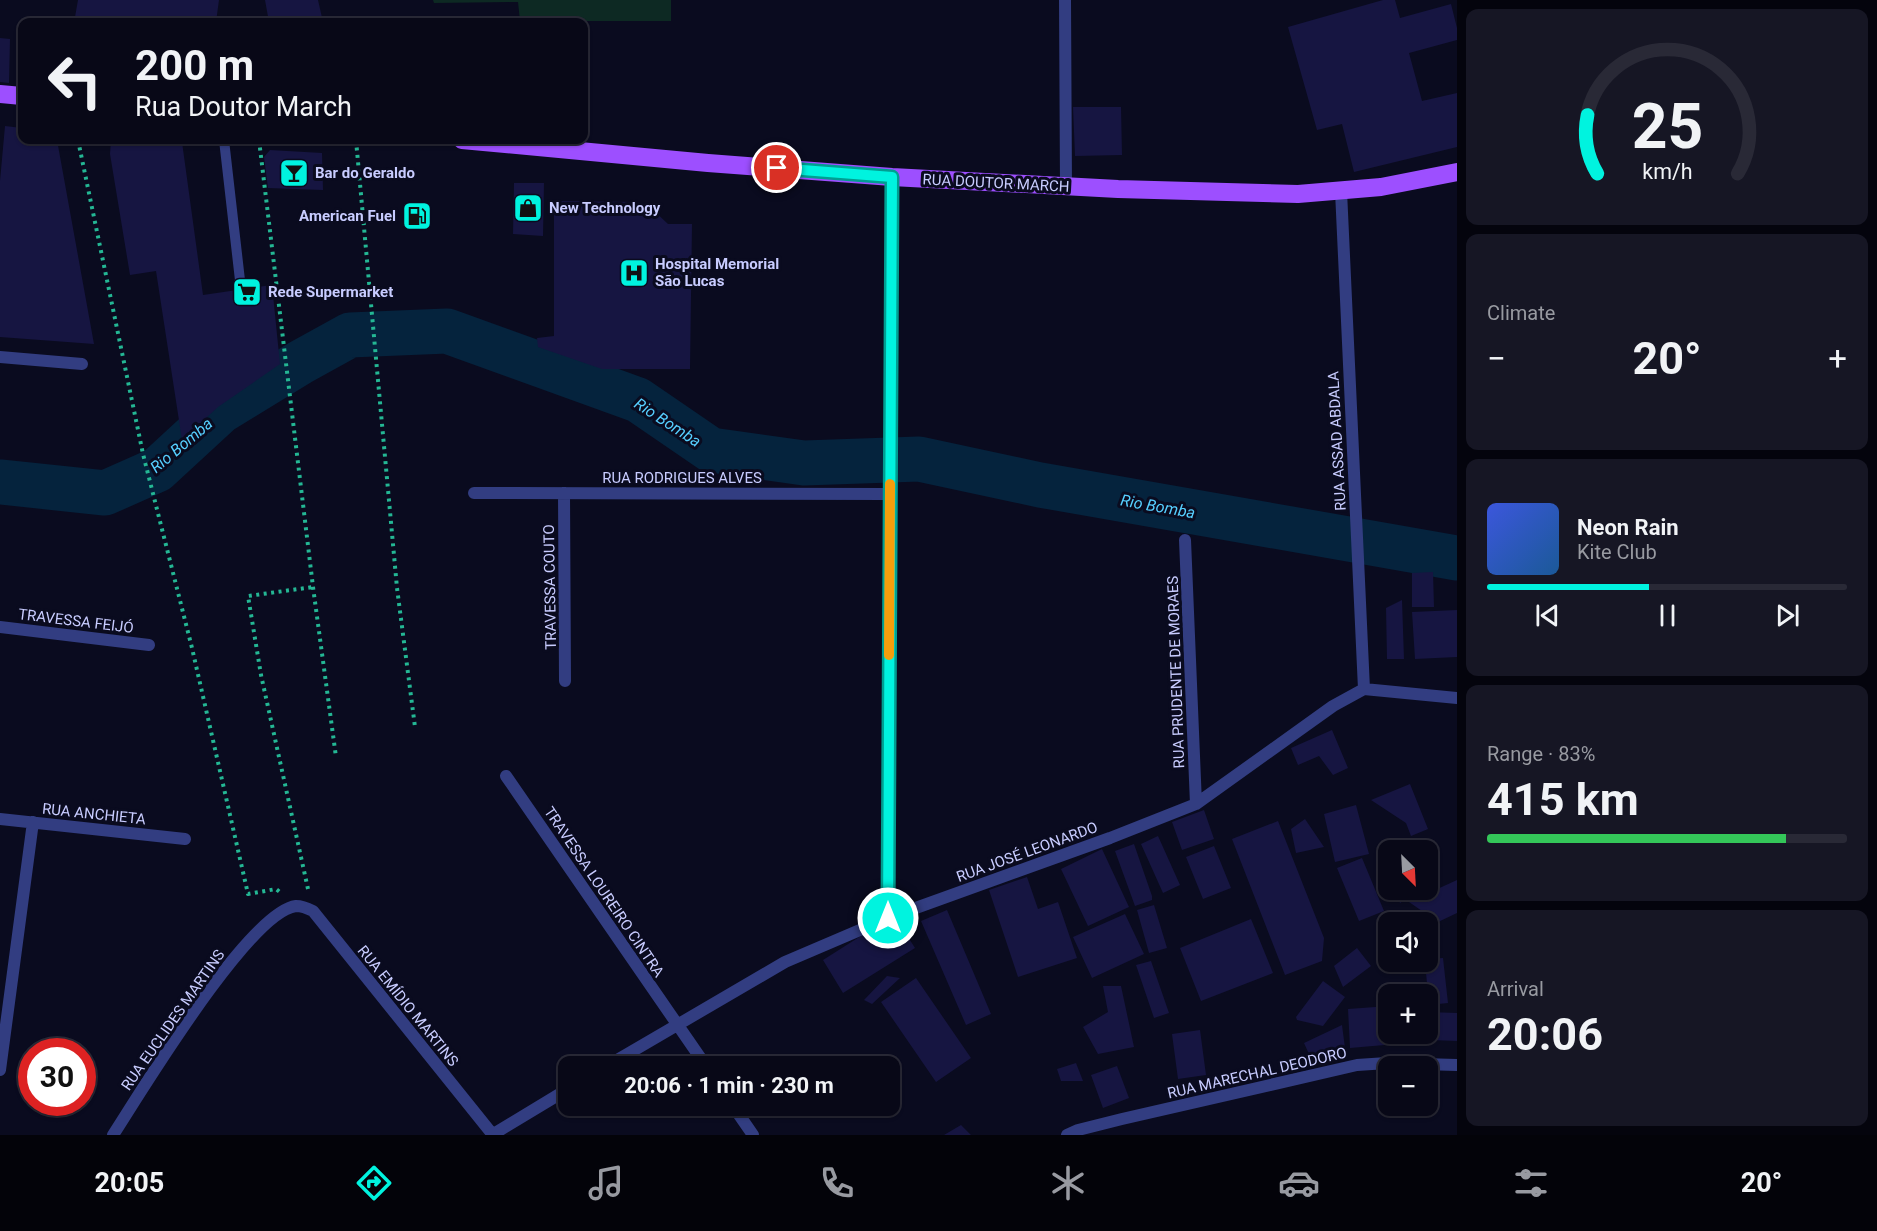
<!DOCTYPE html>
<meta charset="utf-8">
<style>
body{margin:0;font-family:Roboto,sans-serif;background:#161624;color:#f1f3f6;height:100vh;display:flex;flex-direction:column;font-size:22px;white-space:nowrap}
*{box-sizing:border-box;margin:0}
p{font-size:20px;color:#989aa1}
.icon{flex:none;width:33px;height:33px;fill:none;stroke:currentColor;stroke-width:2;stroke-linecap:round;stroke-linejoin:round}
.map{position:relative;flex:1;overflow:hidden}
.drawer{display:flex;flex-direction:column;gap:9px;padding:9px;background:#04040d;width:420px}
.drawer>*{flex:none}
.guide{position:absolute;left:18px;top:18px;width:570px;height:126px;border-radius:12px;box-shadow:0 2px 4px #0004,0 0 0 2px #292936;background:#080817;color:#f1f3f6;overflow:hidden}
.needle{width:39px;rotate:156deg}
.buttons{position:absolute;left:1378px;top:840px;display:grid;gap:12px}
.buttons a{display:grid;place-items:center;width:60px;height:60px;border-radius:12px;background:#080817;box-shadow:0 2px 4px #0004,0 0 0 2px #292936;font-size:30px}
.speed{position:absolute;left:18px;top:1038px;display:flex;gap:12px;font-size:30px;font-weight:700;text-align:center}
.speed>*{display:grid;place-content:center;width:78px;height:78px;border-radius:50%;background:#080817;box-shadow:0 2px 4px #0004,0 0 0 2px #292936;line-height:1}
.speed .limit{border:9px solid #d22;background:#fff;color:#111}
.pin{position:absolute;display:grid;place-items:center;width:51px;height:51px;color:#fff;margin:-26px;border:3px solid #fff;border-radius:50%;box-shadow:0 2px 6px #0007}
.me{position:absolute;width:66px;margin:-33px;rotate:0deg;stroke-linejoin:round;filter:drop-shadow(0 0 4px #0008)}
.turn{display:flex;align-items:center;gap:21px;height:126px;padding:0 18px;font-size:27px}
.turn .icon{width:78px;height:78px;stroke-width:2.5}
.turn b{display:block;font-size:42px;line-height:51px}
.big{font-size:45px;font-weight:700;line-height:1.1}
.drawer .tile{flex:1;display:flex;flex-direction:column;justify-content:center;gap:9px;min-width:0;padding:0 21px;border-radius:12px;background:#161624}
.drawer .dial{align-items:center;gap:0}
.dial svg{height:156px;overflow:visible;fill:none;stroke:#292936;stroke-width:7;stroke-linecap:round;text-anchor:middle}
.dial text{fill:#f1f3f6;stroke:none}
.song{display:flex;align-items:center;gap:18px}
.cover{width:72px;height:72px;border-radius:9px;background:linear-gradient(135deg,hsl(230 70% 55%),hsl(210 70% 35%))}
.played{height:6px;border-radius:3px;background:linear-gradient(90deg,#00f3df 45%,#292936 45%)}
.keys{display:flex;justify-content:space-around;direction:ltr}
.heat{display:flex;justify-content:space-between;align-items:center;font-size:33px;direction:ltr}
.charge{height:9px;border-radius:4px;background:linear-gradient(90deg,#34c759 83%,#292936 0)}
.trip{position:absolute;left:558px;top:1056px;width:342px;height:60px;border-radius:12px;background:#080817;box-shadow:0 2px 4px #0004,0 0 0 2px #292936;font-weight:700;line-height:60px;text-align:center}
.dock{display:flex;height:96px;justify-content:space-around;align-items:center;background:#030309;color:#989aa1}
.dock .icon{width:42px;height:42px}
.dock .selected{color:#00f3df}
.dock b{font-size:27px;color:#f1f3f6}
main{display:flex;flex:1;min-height:0}
.map>svg:first-child{display:block}
.green{fill:#0d2923}
.lines{fill:none;stroke-linecap:round;stroke-linejoin:round}
.river{stroke:#05233d;stroke-width:45}
.building{fill:#161541}
.path{stroke:#24b794;stroke-width:4;stroke-dasharray:3 4.5;stroke-linecap:butt}
.lane{stroke:#323d81;stroke-width:10}
.street{stroke:#323d81;stroke-width:12}
.primary{stroke:#9d4fff;stroke-width:18}
.route-casing{stroke:#009e91;stroke-width:15}
.route{stroke:#00f3df;stroke-width:10}
.slow{stroke:#f59e0b;stroke-width:10}
.labels{text-anchor:middle;stroke-width:6;stroke-linejoin:round;paint-order:stroke}
.poi-label{font-size:15px;font-weight:bold;fill:#c8ccff;stroke:#0a0b1f;text-anchor:start}
.street-label{font-size:15px;fill:#c8ccff;stroke:#0a0b1f}
.water-label{font-size:16px;font-style:italic;fill:#56cfff;stroke:#0a0b1f}
</style>
<main>
<div class="map">
<svg width="1457" height="1135" viewBox="0 0 1457 1135">
<rect width="100%" height="100%" fill="#0a0b1f"/>
<path class="green" d="M433,0H671V21H520L518,2L434,3Z"/>
<g class="lines">
<path class="river" d="M0,482L105,493L157,470L221,411L301,362L350,335L447,331L638,400L711,450L804,463L919,459L1040,485L1457,558"/>
</g>
<path class="building" d="M78,0H219L216,22H124L75,17Z
M265,0H318L323,22H269Z
M1383,0H1395L1400,18L1451,4L1457,28V40L1409,53L1422,101L1457,93V147L1354,172L1342,124L1317,130L1288,27Z
M0,38L10,39L9,83L0,82Z
M1073,107H1121L1122,155L1075,156Z
M5,126L22,128V140H57L94,344L0,337V181Z
M111,140L182,142L203,295L272,285L280,364L218,407L182,440L156,271L130,275L110,154Z
M270,150L322,153L323,190L268,188L264,157Z
M514,183H544L543,236L513,234Z
M554,201L638,202L651,208L668,224H692L690,369H602L538,347L537,338L554,336Z
M1433,572L1434,607H1412V573Z
M1402,600L1404,659H1387L1386,608Z
M1457,610V657L1415,659L1412,612Z
M1332,730L1348,768L1333,775L1319,756L1298,765L1291,748Z
M1410,784L1428,829L1411,836L1406,823L1371,800Z
M1356,805L1369,854L1335,862L1324,814Z
M1204,810L1214,839L1182,850L1172,822Z
M1305,819L1324,847L1296,853L1291,829Z
M1278,821L1324,938L1322,961L1285,975L1232,839Z
M1158,836L1180,885L1163,893L1141,844Z
M1134,844L1152,896V900L1135,906L1115,851Z
M1214,846L1231,888L1203,899L1186,857Z
M1102,849L1129,907L1088,926L1061,869Z
M1362,858L1384,911L1359,921L1337,868Z
M1027,877L1038,909L1058,902L1077,958L1018,977L989,890Z
M1457,880V913L1438,922L1409,902Z
M1396,890H1417V892L1400,903Z
M1154,905L1167,948L1149,953L1137,910Z
M947,910L991,1014L966,1025L921,921Z
M1125,914L1144,954L1092,978L1073,937Z
M894,915L915,948L843,993L823,960Z
M1403,915L1407,922H1390Z
M1251,919L1273,973L1201,1001L1180,948Z
M1389,923V941L1382,928Z
M1357,948L1371,966L1343,987L1334,966Z
M1443,958L1448,1003L1429,1005L1425,962H1428V959Z
M1151,961L1169,1013L1154,1018L1136,965Z
M887,976L900,978L872,1004L864,1000Z
M916,978L971,1058L936,1082L881,1002Z
M1323,981L1345,997L1323,1026L1297,1020L1296,1017Z
M1103,986H1121L1134,1047L1098,1054L1083,1027L1108,1012Z
M1389,1006V1034H1395L1396,1044L1350,1048L1348,1009Z
M1428,1012L1457,1013V1041L1405,1039V1034H1428Z
M1342,1025L1345,1048L1313,1063L1304,1043Z
M1200,1030L1206,1075L1178,1079L1172,1034Z
M1076,1063L1083,1081H1061L1057,1069Z
M1117,1066L1129,1098L1103,1108L1091,1075Z
M961,1125L971,1135H944Z"/>
<g class="lines">
<path class="path" d="M78,140L143,454L192,648L248,894L276,889L281,893
M259,140L313,587L336,757
M356,140L397,588L415,727
M308,889L261,675L248,596L313,587"/>
<path class="lane" d="M224,140L241,289"/>
<path class="street" d="M1065,0L1066,187
M1341,191L1364,689
M0,357L82,364
M474,493L890,494
M564,493L565,681
M1185,540L1196,804
M0,627L149,645
M506,776L706,1066
M0,819L185,839
M888,918L892,177
M607,1066L785,962L888,918L1110,838L1196,804L1333,706L1364,689L1457,698
M0,1070L33,822
M733,1106L753,1135
M113,1135C141,1092 249,912 296,906C302,906 307,908 313,911L493,1135
M492,1135L568,1089
M1067,1135L1078,1130L1122,1119L1357,1065L1387,1063L1457,1065"/>
<path class="primary" d="M0,94L22,96
M462,140L708,163L892,177L1118,189L1298,194L1381,187L1457,172"/>
</g>
<g class="lines">
<g class="route-casing">
<path id="route" d="M777,168L892,177L888,918"/>
</g>
<use href="#route" class="route"/>
<path class="slow" d="M889,655L890,484"/>
</g>
<defs>
<g id="bar-square" transform="scale(1.5)"><rect x="-9" y="-9" width="18" height="18" rx="4" fill="#00f3df" stroke="#0a0b1f"/><path d="M-6-5H6L.8 .8V4.5H3.5V6h-7V4.5H-.8V.8Z" fill="#111"/></g>
<g id="shop-square" transform="scale(1.5)"><rect x="-9" y="-9" width="18" height="18" rx="4" fill="#00f3df" stroke="#0a0b1f"/><path d="M-5-2.5h2.3a2.7 3.5 0 0 1 5.4 0H5L5.5 6h-11ZM-1.5-2.5h3a1.5 2.3 0 0 0-3 0Z" fill="#111"/></g>
<g id="fuel-square" transform="scale(1.5)"><rect x="-9" y="-9" width="18" height="18" rx="4" fill="#00f3df" stroke="#0a0b1f"/><path d="M-5.5-6h7V0h2V4h1.3V-2.5L3-4.5l.8-.8L6-3V5H2.5V1h-1V6h-7ZM-4.2-4.7v3.2H.2V-4.7Z" fill="#111"/></g>
<g id="hospital-square" transform="scale(1.5)"><rect x="-9" y="-9" width="18" height="18" rx="4" fill="#00f3df" stroke="#0a0b1f"/><path d="M-5-5h3v3.5h4V-5h3V5h-3V1.5h-4V5h-3Z" fill="#111"/></g>
<g id="supermarket-square" transform="scale(1.5)"><rect x="-9" y="-9" width="18" height="18" rx="4" fill="#00f3df" stroke="#0a0b1f"/><path d="M-6-5.5h2.5l.6 2H6L4.5 2H-2.5L-4.4-4H-6ZM-1.5 3.2a1.3 1.3 0 1 0 .1 0ZM3 3.2a1.3 1.3 0 1 0 .1 0Z" fill="#111"/></g>
</defs>
<g fill-rule="evenodd">
<use href="#bar-square" x="294" y="173"/>
<use href="#shop-square" x="528" y="208"/>
<use href="#fuel-square" x="417" y="216"/>
<use href="#hospital-square" x="634" y="273"/>
<use href="#supermarket-square" x="247" y="292"/>
</g>
<g class="labels">
<g class="poi-label">
<text x="315" y="178">Bar do Geraldo</text>
<text x="549" y="213">New Technology</text>
<text x="396" y="221" text-anchor="end">American Fuel</text>
<text x="655" y="269">Hospital Memorial<tspan x="655" dy="17">São Lucas</tspan></text>
<text x="268" y="297">Rede Supermarket</text>
</g>
<g class="street-label">
<text transform="translate(996 183) rotate(3)" y="5">RUA DOUTOR MARCH</text>
<text transform="translate(1337 441) rotate(-93)" y="5">RUA ASSAD ABDALA</text>
<text x="682" y="483">RUA RODRIGUES ALVES</text>
<text transform="translate(550 587) rotate(-91)" y="5">TRAVESSA COUTO</text>
<text transform="translate(76 621) rotate(7)" y="5">TRAVESSA FEIJÓ</text>
<text transform="translate(1176 672) rotate(-92)" y="5">RUA PRUDENTE DE MORAES</text>
<text transform="translate(94 814) rotate(6)" y="5">RUA ANCHIETA</text>
<text transform="translate(1027 852) rotate(-20)" y="5">RUA JOSÉ LEONARDO</text>
<text transform="translate(604 892) rotate(56)" y="5">TRAVESSA LOUREIRO CINTRA</text>
<text transform="translate(408 1006) rotate(51)" y="5">RUA EMÍDIO MARTINS</text>
<text transform="translate(173 1020) rotate(-55)" y="5">RUA EUCLIDES MARTINS</text>
<text transform="translate(1257 1073) rotate(-13)" y="5">RUA MARECHAL DEODORO</text>
</g>
<g class="water-label">
<text transform="translate(668 422) rotate(33)" y="6">Rio Bomba</text>
<text transform="translate(181 445) rotate(-40)" y="6">Rio Bomba</text>
<text transform="translate(1158 506) rotate(10)" y="6">Rio Bomba</text>
</g>
</g>
</svg>
<div class="buttons">
<a><svg class="needle" viewBox="-14 -14 28 28"><path d="M0-13l5 13h-10z" fill="#e53935"/><path d="M0 13l5-13h-10z" fill="#989aa1"/></svg></a>
<a><svg class="icon" aria-label="sound" viewBox="0 0 24 24"><path d="M4 9h4l5-4v14l-5-4H4zM17 9q2 3 0 6"/></svg></a>
<a>+</a>
<a>−</a>
</div>
<div class="speed"><div class="limit">30</div></div>
<div class="pin" style="left:777px;top:168px;background:#d93025"><svg class="icon" aria-label="arrive" viewBox="0 0 24 24"><path d="M6 21V4h12l-3 4 3 4H6"/></svg></div>
<svg class="me" style="left:888px;top:918px" viewBox="-20 -20 40 40"><circle r="17" fill="#00f3df" stroke="#fff" stroke-width="3"/><path d="M0-11L8 9 0 5-8 9z" fill="#fff"/></svg>
<div class="trip">20:06 · 1 min · 230 m</div>
<div class="guide">
<div class="turn"><svg class="icon" aria-label="left" viewBox="0 0 24 24"><path d="M17 20v-9H6M10 6l-5 5 5 5"/></svg><div><b>200 m</b>Rua Doutor March</div></div>
</div>
</div>
<section class="drawer">
<div class="tile dial"><svg viewBox="0 0 100 80">
<path d="M14 69A42 42 0 1 1 86 69"/>
<path d="M14 69A42 42 0 0 1 9 39" stroke="#00f3df"/>
<text x="50" y="56" font-size="32" font-weight="700">25</text>
<text x="50" y="72" font-size="11">km/h</text>
</svg></div>
<div class="tile"><p>Climate</p>
<div class="heat"><a>−</a><b class="big">20°</b><a>+</a></div>
</div>
<div class="tile">
<div class="song"><i class="cover"></i><div><b>Neon Rain</b><p>Kite Club</p></div></div>
<div class="played"></div>
<div class="keys"><svg class="icon" aria-label="previous" viewBox="0 0 24 24"><path d="M18 5L8 12l10 7zM5 5v14"/></svg><svg class="icon" aria-label="pause" viewBox="0 0 24 24"><path d="M8 5v14M16 5v14"/></svg><svg class="icon" aria-label="next" viewBox="0 0 24 24"><path d="M6 5l10 7-10 7zM19 5v14"/></svg></div>
</div>
<div class="tile"><p>Range · 83%</p><b class="big">415 km</b><div class="charge"></div></div>
<div class="tile"><p>Arrival</p><b class="big">20:06</b></div>
</section>
</main>
<nav class="dock">
<b>20:05</b>
<svg class="icon selected" aria-label="directions" viewBox="0 0 24 24"><path d="M12 3l9 9-9 9-9-9zM9 14v-3h6M13 9l2 2-2 2"/></svg>
<svg class="icon" aria-label="music" viewBox="0 0 24 24"><path d="M9 18V5l10-2v13"/><circle cx="6" cy="18" r="3"/><circle cx="16" cy="16" r="3"/></svg>
<svg class="icon" aria-label="phone" viewBox="0 0 24 24"><path d="M5 4h4l2 5-3 2q2 4 5 5l2-3 5 2v4C11 20 4 13 5 4z"/></svg>
<svg class="icon" aria-label="climate" viewBox="0 0 24 24"><path d="M12 3v18M4 7l16 10M4 17L20 7"/></svg>
<svg class="icon" aria-label="car" viewBox="0 0 24 24"><path d="M5 17H2v-5l4-1 3-4h7l3 4 3 1v5h-3M9 17h6M6 11h13"/><circle cx="7" cy="17" r="2"/><circle cx="17" cy="17" r="2"/></svg>
<svg class="icon" aria-label="filters" viewBox="0 0 24 24"><path d="M4 7h16M4 17h16"/><circle cx="9" cy="7" r="2"/><circle cx="15" cy="17" r="2"/></svg>
<b>20°</b>
</nav>
